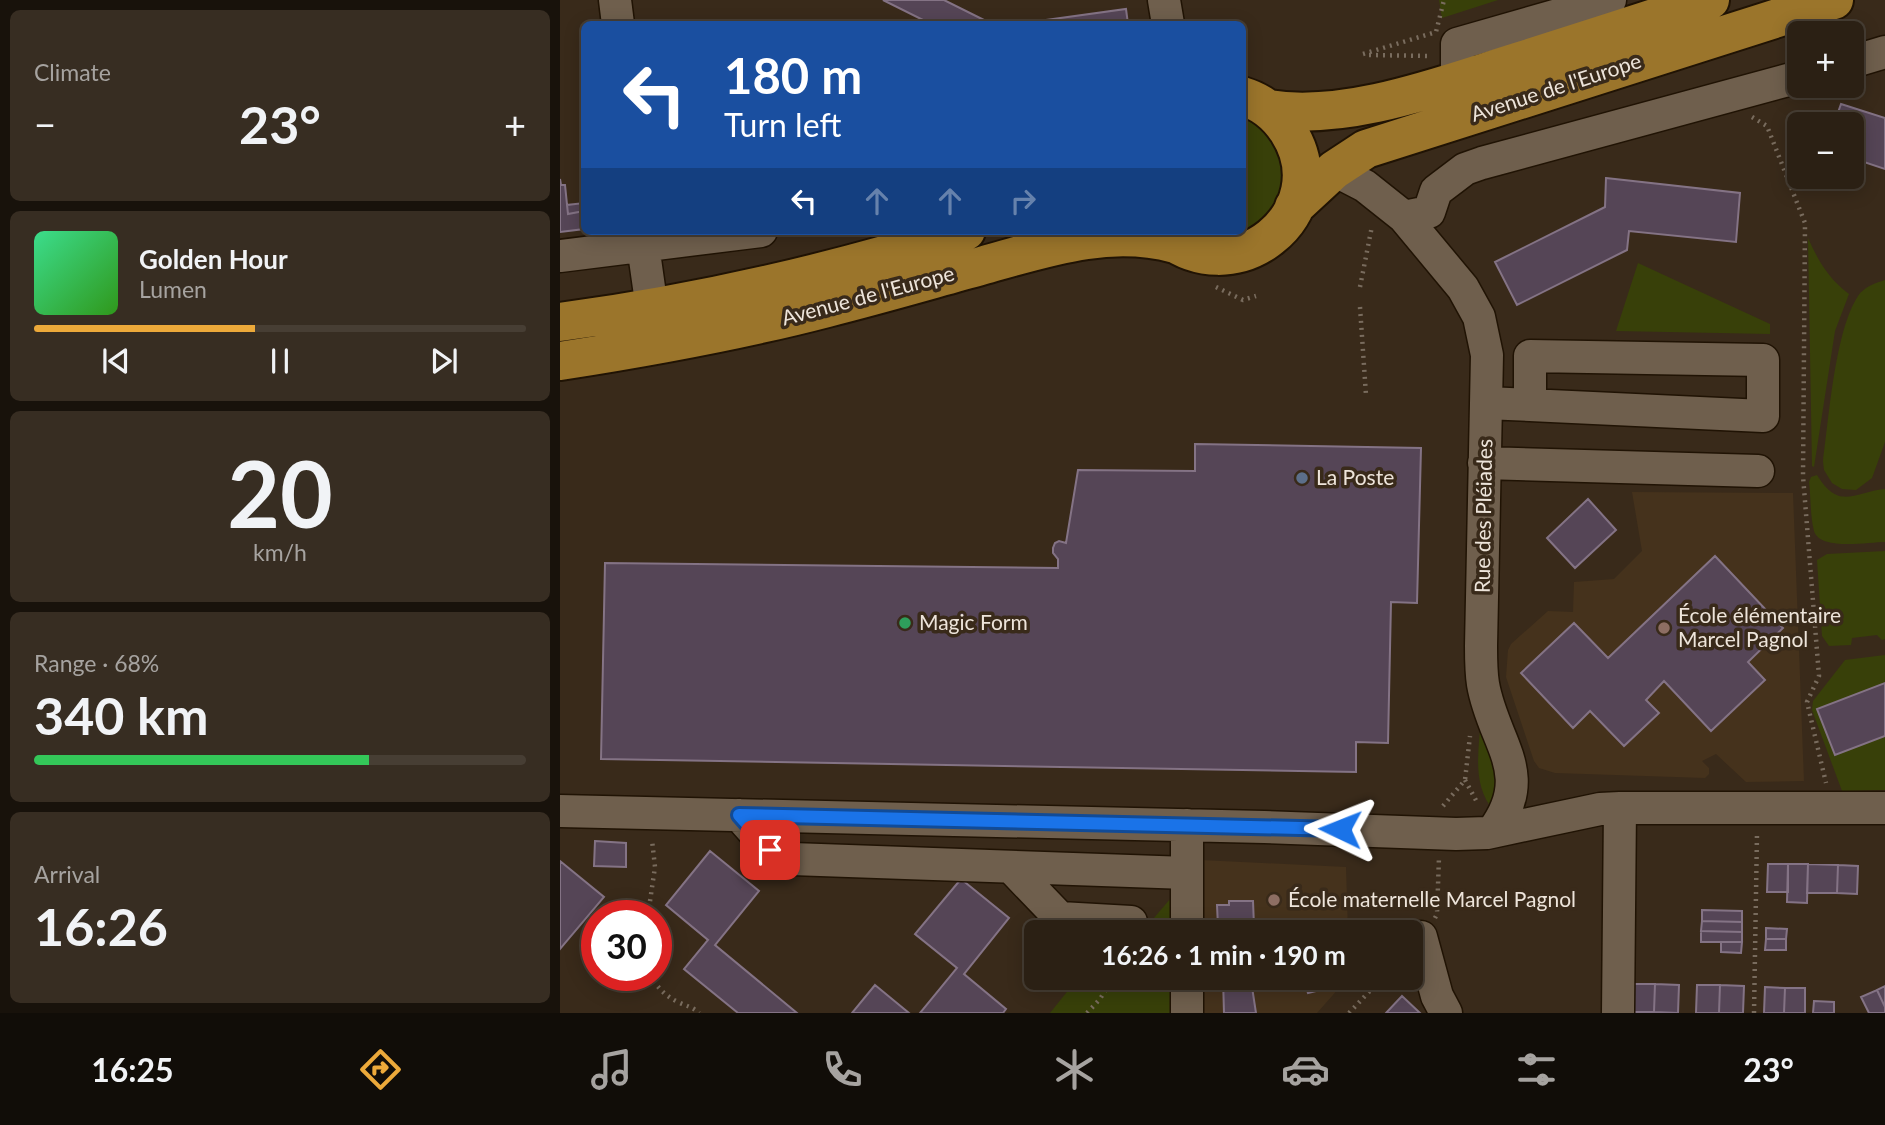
<!DOCTYPE html>
<meta charset="utf-8">
<style>
body{margin:0;font-family:Lato,sans-serif;background:#372d22;color:#f1f3f6;height:100vh;display:flex;flex-direction:column;font-size:26px;white-space:nowrap}
*{box-sizing:border-box;margin:0}
p{font-size:23px;color:#a6a3a0}
.icon{flex:none;width:38px;height:38px;fill:none;stroke:currentColor;stroke-width:2;stroke-linecap:round;stroke-linejoin:round}
.map{position:relative;flex:1;overflow:hidden}
.side{display:flex;flex-direction:column;gap:10px;padding:10px;background:#18120b;width:560px}
.side>*{flex:none}
.top-card{position:absolute;left:21px;top:21px;width:665px;height:214px;border-radius:10px;box-shadow:0 4px 18px #0003,0 0 0 2px #473e34;background:#1a4fa0;color:#fff;overflow:hidden}
.buttons{position:absolute;left:1227px;top:21px;display:grid;gap:14px}
.buttons a{display:grid;place-items:center;width:77px;height:77px;border-radius:10px;background:#2b2014;box-shadow:0 4px 18px #0003,0 0 0 2px #473e34;font-size:35px}
.speed{position:absolute;left:21px;top:900px;display:flex;gap:14px;font-size:35px;font-weight:700;text-align:center}
.speed>*{display:grid;place-content:center;width:91px;height:91px;border-radius:50%;background:#2b2014;box-shadow:0 4px 18px #0003,0 0 0 2px #473e34;line-height:1}
.speed .limit{border:10px solid #d22;background:#fff;color:#111}
.pin{position:absolute;display:grid;place-items:center;width:60px;height:60px;color:#fff;margin:-30px;border-radius:14px;box-shadow:0 4px 10px #0006}
.me{position:absolute;width:77px;margin:-38px;rotate:272deg;stroke-linejoin:round;filter:drop-shadow(0 0 5px #0008)}
.turn{display:flex;align-items:center;gap:24px;height:147px;padding:0 28px;font-size:32px}
.turn .icon{width:91px;height:91px;stroke-width:2.5}
.turn b{display:block;font-size:49px;line-height:60px}
.lanes{display:flex;align-items:center;height:66px;padding:0 28px;background:#0003;justify-content:center;gap:35px;direction:ltr}
.lanes .off{opacity:.35}
.big{font-size:52px;font-weight:700;line-height:1.1}
.side .widget{flex:1;display:flex;flex-direction:column;justify-content:center;gap:10px;min-width:0;padding:0 24px;border-radius:10px;background:#372d22}
.side .dial{align-items:center;gap:0}
.dial b{font-size:91px;line-height:1}
.song{display:flex;align-items:center;gap:21px}
.cover{width:84px;height:84px;border-radius:10px;background:linear-gradient(135deg,hsl(150 70% 55%),hsl(110 70% 35%))}
.played{height:7px;border-radius:4px;background:linear-gradient(90deg,#eca93a 45%,#473e34 45%)}
.keys{display:flex;justify-content:space-around;direction:ltr}
.heat{display:flex;justify-content:space-between;align-items:center;font-size:38px;direction:ltr}
.charge{height:10px;border-radius:5px;background:linear-gradient(90deg,#34c759 68%,#473e34 0)}
.trip{position:absolute;left:464px;top:920px;width:399px;height:70px;border-radius:10px;background:#2b2014;box-shadow:0 4px 18px #0003,0 0 0 2px #473e34;font-weight:700;line-height:70px;text-align:center}
.tabs{display:flex;height:112px;justify-content:space-around;align-items:center;background:#110d08;color:#a6a3a0}
.tabs .icon{width:49px;height:49px}
.tabs .on{color:#eca93a}
.tabs b{font-size:32px;color:#f1f3f6}
main{display:flex;flex:1;min-height:0}
.map>svg:first-child{display:block}
.built{fill:#45321c}
.green{fill:#384009}
.building{fill:#554556;stroke:#847385;stroke-width:2}
.lines{fill:none;stroke-linecap:round;stroke-linejoin:round}
.minor-casing{stroke:#201304;stroke-width:35}
.major-casing{stroke:#201304;stroke-width:42}
.path{stroke:#796c5e;stroke-width:4.5;stroke-dasharray:2 5;stroke-linecap:butt}
.minor{stroke:#6f5f4d;stroke-width:32}
.major{stroke:#9b752b;stroke-width:38}
.route-casing{stroke:#114b97;stroke-width:18}
.route{stroke:#1a73e8;stroke-width:12}
.service-dot{fill:#5c6f8a;stroke:#392a1a;stroke-width:2.5}
.leisure-dot{fill:#2e9e5b;stroke:#392a1a;stroke-width:2.5}
.education-dot{fill:#8d6e63;stroke:#392a1a;stroke-width:2.5}
.labels{text-anchor:middle;stroke-width:7;stroke-linejoin:round;paint-order:stroke}
.street-label{font-size:21px;fill:#ede4da;stroke:#392a1a}
.poi-label{font-size:21px;fill:#ede4da;stroke:#392a1a;text-anchor:start}
</style>
<main>
<section class="side">
<div class="widget"><p>Climate</p>
<div class="heat"><a>−</a><b class="big">23°</b><a>+</a></div>
</div>
<div class="widget">
<div class="song"><i class="cover"></i><div><b>Golden Hour</b><p>Lumen</p></div></div>
<div class="played"></div>
<div class="keys"><svg class="icon" aria-label="previous" viewBox="0 0 24 24"><path d="M18 5L8 12l10 7zM5 5v14"/></svg><svg class="icon" aria-label="pause" viewBox="0 0 24 24"><path d="M8 5v14M16 5v14"/></svg><svg class="icon" aria-label="next" viewBox="0 0 24 24"><path d="M6 5l10 7-10 7zM19 5v14"/></svg></div>
</div>
<div class="widget dial"><b>20</b><p>km/h</p></div>
<div class="widget"><p>Range · 68%</p><b class="big">340 km</b><div class="charge"></div></div>
<div class="widget"><p>Arrival</p><b class="big">16:26</b></div>
</section>
<div class="map">
<svg width="1325" height="1013" viewBox="0 0 1325 1013">
<rect width="100%" height="100%" fill="#392a1a"/>
<path class="built" d="M1072,492L1233,493L1244,781L1186,782L1156,754L1142,761L1149,768V774L1145,778L995,773L979,768L974,761L946,677L948,650L951,644L988,611L1013,612L1014,582L1054,579L1082,551Z
M641,860L786,867L788,933H641Z
M641,978H788L757,1013H641Z"/>
<path class="green" d="M879,0H938L882,18Z
M683,115C721,130 740,190 706,219C696,228 679,234 667,240L623,231H682Z
M1248,238C1259,262 1268,278 1289,294L1275,331L1254,467L1252,466Z
M1078,263L1210,324V334L1056,331Z
M1325,280V442L1312,478L1296,490L1282,489L1272,483L1264,470L1263,461C1269,417 1275,331 1298,296C1304,287 1315,283 1325,280Z
M1257,475C1279,511 1294,492 1325,489V542C1308,542 1260,551 1254,531C1250,516 1251,497 1249,482L1251,477Z
M1325,551V639L1322,640L1317,635L1292,638L1291,645L1269,646L1262,636L1257,560L1267,554Z
M1325,655V683L1257,709L1275,755L1325,736V790L1282,791L1252,710L1253,701L1285,660Z
M921,712L943,770L934,811C910,783 920,747 921,712Z
M617,891L616,933H581Z
M518,978H530L537,984L542,978H615V1013H490Z"/>
<path class="building" d="M323,0H384L432,24H371Z
M566,9L568,24H457Z
M1281,104L1325,118V169L1292,158V124H1274Z
M1046,178L1180,193L1176,242L1069,231L1067,250L957,305L935,262L1045,207Z
M0,179L1,185H5L8,214L24,211V229L0,232Z
M24,203V211L8,214L7,205Z
M635,444L861,448L857,603L831,602L828,743L796,742V772L41,759L45,563L498,568V559L493,553V548L495,543L499,541L506,543L518,470L635,471Z
M1028,499L1056,530L1015,568L987,538Z
M1155,556L1223,628L1188,662L1205,680L1151,731L1104,681L1086,700L1099,713L1064,746L1030,711L1013,728L961,673L1014,623L1048,658Z
M1325,683V736L1275,755L1257,709Z
M35,841L66,843V867L34,866Z
M150,851L199,891L155,945L237,1013H178L124,969L148,940L106,905Z
M0,861L44,897L0,949Z
M1208,864H1228V892H1207Z
M1228,864H1248L1247,903L1227,902Z
M1248,864L1278,865L1277,893H1247Z
M1278,865L1298,866L1297,894L1277,893Z
M401,879L449,918L404,974L446,1009L443,1013H360L397,968L355,934Z
M669,901H693L694,926L691,927V933H662V928L658,927L657,905H669Z
M1142,910L1182,911V922L1142,921Z
M1142,921L1182,922V932L1141,931Z
M1206,928L1227,929L1226,939H1206Z
M1141,931L1182,932V942H1141Z
M1206,939H1226V950H1205Z
M1161,942H1182L1181,953L1161,952Z
M663,978H695V987H692L696,1013H664Z
M754,981L756,991L748,993L745,984Z
M1071,984H1095L1094,1012H1070Z
M1095,984L1119,985L1118,1013L1094,1012Z
M315,985L349,1013H292Z
M1137,985H1160L1159,1013H1136Z
M1160,985L1184,986L1183,1013H1159Z
M1325,986V1007L1317,990Z
M1205,987L1225,988L1224,1013H1204Z
M1225,988H1245V1013H1224Z
M1317,990L1325,1007V1013H1309L1301,997Z
M842,996L860,1013H826Z
M1254,1001L1274,1002V1013H1253Z"/>
<g class="lines">
<g class="minor-casing">
<path id="minor" d="M55,0L58,24
M604,0L608,24
M1292,62L1325,52
M897,81V44L1050,0
M774,170L805,186L844,217L903,288L919,317L927,355L921,646C921,659 921,672 923,684C933,743 976,773 933,831
M844,217L869,212L876,191L905,169L922,163L1239,77
M81,231L95,330
M0,256L201,231
M926,403L949,404L1203,416V360L970,356V405
M924,463L1198,471
M0,811L704,827L896,834L927,833L1040,809L1060,808H1325
M179,815L210,850L232,859L627,873
M627,825V933
M451,867L500,918L571,922
M861,937L877,996L886,1013
M627,978V1013
M1058,1013L1060,808"/>
</g>
<g class="major-casing">
<path id="major" d="M708,109C786,122 883,85 957,62C1021,41 1086,21 1150,0
M734,207L774,170L806,149L1274,0
M599,231C673,300 780,212 728,131C717,114 702,102 682,96
M0,322C137,304 274,272 406,231
M0,361C90,347 179,331 267,308C319,295 370,280 421,266C485,248 549,226 615,244"/>
</g>
<path class="path" d="M803,54L876,32L884,0
M809,55L870,56
M1192,117L1207,126L1245,223L1243,476L1259,676L1247,702L1266,783
M656,287L683,300L696,296
M800,287L812,226
M800,307L806,395
M905,780L918,804
M883,806L905,780L910,736
M88,915L95,867L92,840
M875,918L877,914L879,857
M90,975C97,987 105,996 118,1002C126,1006 133,1007 139,1013
M527,1013L540,999L553,978
M789,1013L822,978
M1194,1013L1197,834"/>
<use href="#minor" class="minor"/>
<use href="#major" class="major"/>
</g>
<g class="lines">
<g class="route-casing">
<path id="route" d="M210,850L179,815L780,829"/>
</g>
<use href="#route" class="route"/>
</g>
<circle class="service-dot" cx="742" cy="478" r="7"/>
<circle class="leisure-dot" cx="345" cy="623" r="7"/>
<g class="education-dot">
<circle cx="1104" cy="628" r="7"/>
<circle cx="714" cy="900" r="7"/>
</g>
<g class="labels">
<g class="street-label">
<text transform="translate(996 88) rotate(-18)" y="7">Avenue de l'Europe</text>
<text transform="translate(308 296) rotate(-15)" y="7">Avenue de l'Europe</text>
<text transform="translate(924 516) rotate(-89)" y="7">Rue des Pléiades</text>
</g>
<g class="poi-label">
<text x="756" y="485">La Poste</text>
<text x="1118" y="623">École élémentaire<tspan x="1118" dy="24">Marcel Pagnol</tspan></text>
<text x="359" y="630">Magic Form</text>
<text x="728" y="907">École maternelle Marcel Pagnol</text>
</g>
</g>
</svg>
<div class="buttons">
<a>+</a>
<a>−</a>
</div>
<div class="speed"><div class="limit">30</div></div>
<div class="pin" style="left:210px;top:850px;background:#d93025"><svg class="icon" aria-label="arrive" viewBox="0 0 24 24"><path d="M6 21V4h12l-3 4 3 4H6"/></svg></div>
<svg class="me" style="left:780px;top:829px" viewBox="-20 -20 40 40"><path d="M0-17L14 15 0 8-14 15z" fill="#1a73e8" stroke="#fff" stroke-width="4"/></svg>
<div class="trip">16:26 · 1 min · 190 m</div>
<div class="top-card">
<div class="turn"><svg class="icon" aria-label="left" viewBox="0 0 24 24"><path d="M17 20v-9H6M10 6l-5 5 5 5"/></svg><div><b>180 m</b>Turn left</div></div>
<div class="lanes"><svg class="icon" aria-label="left" viewBox="0 0 24 24"><path d="M17 20v-9H6M10 6l-5 5 5 5"/></svg><svg class="icon off" aria-label="ahead" viewBox="0 0 24 24"><path d="M12 20V5M6 11l6-6 6 6"/></svg><svg class="icon off" aria-label="ahead" viewBox="0 0 24 24"><path d="M12 20V5M6 11l6-6 6 6"/></svg><svg class="icon off" aria-label="right" viewBox="0 0 24 24"><path d="M7 20v-9h11M14 6l5 5-5 5"/></svg></div>
</div>
</div>
</main>
<nav class="tabs">
<b>16:25</b>
<svg class="icon on" aria-label="directions" viewBox="0 0 24 24"><path d="M12 3l9 9-9 9-9-9zM9 14v-3h6M13 9l2 2-2 2"/></svg>
<svg class="icon" aria-label="music" viewBox="0 0 24 24"><path d="M9 18V5l10-2v13"/><circle cx="6" cy="18" r="3"/><circle cx="16" cy="16" r="3"/></svg>
<svg class="icon" aria-label="phone" viewBox="0 0 24 24"><path d="M5 4h4l2 5-3 2q2 4 5 5l2-3 5 2v4C11 20 4 13 5 4z"/></svg>
<svg class="icon" aria-label="climate" viewBox="0 0 24 24"><path d="M12 3v18M4 7l16 10M4 17L20 7"/></svg>
<svg class="icon" aria-label="car" viewBox="0 0 24 24"><path d="M5 17H2v-5l4-1 3-4h7l3 4 3 1v5h-3M9 17h6M6 11h13"/><circle cx="7" cy="17" r="2"/><circle cx="17" cy="17" r="2"/></svg>
<svg class="icon" aria-label="filters" viewBox="0 0 24 24"><path d="M4 7h16M4 17h16"/><circle cx="9" cy="7" r="2"/><circle cx="15" cy="17" r="2"/></svg>
<b>23°</b>
</nav>
